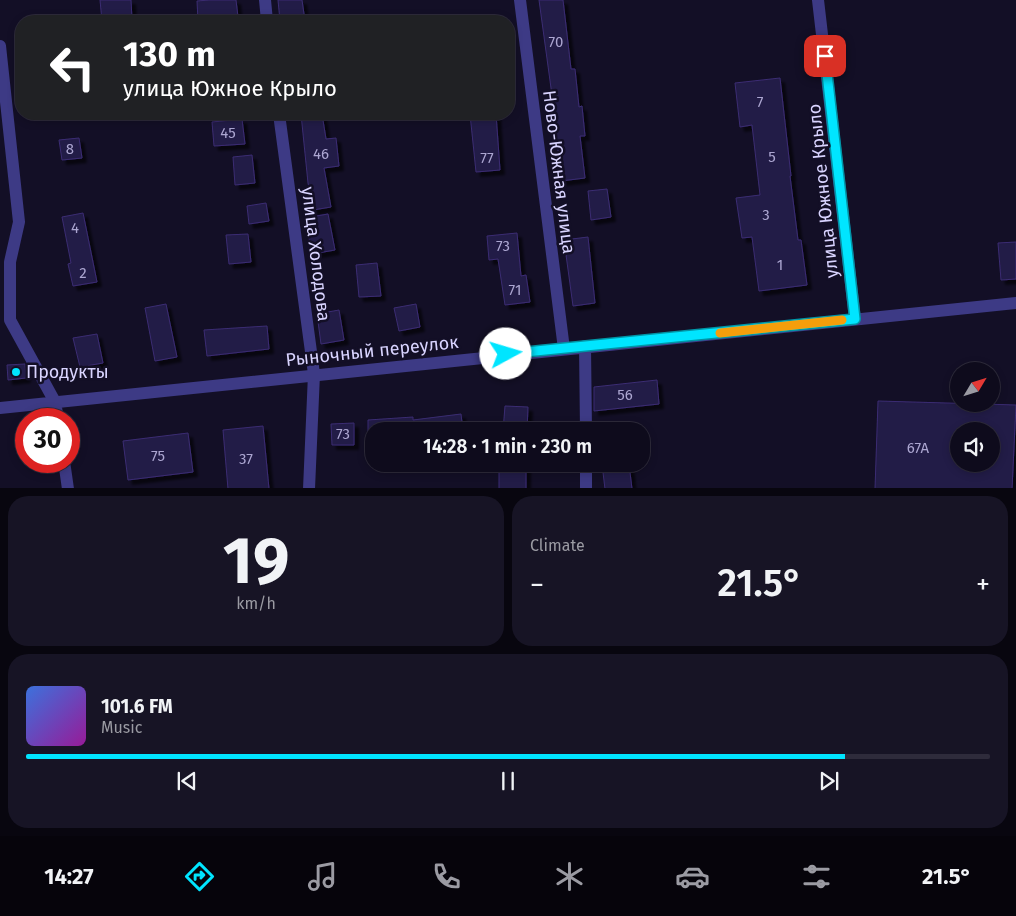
<!DOCTYPE html>
<meta charset="utf-8">
<style>
body{margin:0;font-family:"Fira Sans",sans-serif;background:#171425;color:#f1f3f6;height:100vh;display:flex;flex-direction:column;font-size:19px;white-space:nowrap}
*{box-sizing:border-box;margin:0}
p{font-size:16px;color:#9b9ba3}
.icon{flex:none;width:28px;height:28px;fill:none;stroke:currentColor;stroke-width:2;stroke-linecap:round;stroke-linejoin:round}
.map{position:relative;height:488px;overflow:hidden}
.details{display:flex;flex-direction:column;gap:8px;padding:8px;background:#08060f;flex:1}
.details>*{flex:none}
.top-card{position:absolute;left:15px;top:15px;width:500px;height:105px;border-radius:20px;box-shadow:0 2px 8px #0003,0 0 0 1px #2e2b3b;background:#202124;color:#fff;overflow:hidden}
.needle{width:32px;rotate:52deg}
.fabs{position:absolute;left:950px;top:362px;display:grid;gap:10px}
.fabs a{display:grid;place-items:center;width:50px;height:50px;border-radius:50%;background:#0e0b1c;box-shadow:0 2px 8px #0003,0 0 0 1px #2e2b3b;font-size:25px}
.speed{position:absolute;left:15px;top:408px;display:flex;gap:10px;font-size:25px;font-weight:700;text-align:center}
.speed>*{display:grid;place-content:center;width:65px;height:65px;border-radius:50%;background:#0e0b1c;box-shadow:0 2px 8px #0003,0 0 0 1px #2e2b3b;line-height:1}
.speed .limit{border:8px solid #d22;background:#fff;color:#111}
.pin{position:absolute;display:grid;place-items:center;width:42px;height:42px;color:#fff;margin:-21px;border-radius:10px;box-shadow:0 2px 8px #0006}
.me{position:absolute;width:55px;margin:-28px;rotate:84deg;stroke-linejoin:round;filter:drop-shadow(0 0 4px #0008)}
.turn{display:flex;align-items:center;gap:18px;height:105px;padding:0 25px;font-size:22px}
.turn .icon{width:65px;height:65px;stroke-width:2.5}
.turn b{display:block;font-size:35px;line-height:42px}
.big{font-size:38px;font-weight:600;line-height:1.1}
.details .card{flex:1;display:flex;flex-direction:column;justify-content:center;gap:8px;min-width:0;padding:0 18px;border-radius:20px;background:#171425}
.details .dial{align-items:center;gap:0}
.dial b{font-size:65px;line-height:1}
.song{display:flex;align-items:center;gap:15px}
.cover{width:60px;height:60px;border-radius:8px;background:linear-gradient(135deg,hsl(220 70% 55%),hsl(300 70% 35%))}
.played{height:5px;border-radius:2px;background:linear-gradient(90deg,#00e5ff 85%,#2e2b3b 85%)}
.keys{display:flex;justify-content:space-around;direction:ltr}
.heat{display:flex;justify-content:space-between;align-items:center;font-size:28px;direction:ltr}
.details .tiles{flex:1;display:grid;gap:8px;grid-template-columns:1fr 1fr}
.card:last-child{grid-column:span 2}
.trip{position:absolute;left:365px;top:422px;width:285px;height:50px;border-radius:20px;background:#0e0b1c;box-shadow:0 2px 8px #0003,0 0 0 1px #2e2b3b;font-weight:600;line-height:50px;text-align:center}
.menu{display:flex;height:80px;justify-content:space-around;align-items:center;background:#06040b;color:#9b9ba3}
.menu .icon{width:35px;height:35px}
.menu .selected{color:#00e5ff}
.menu b{font-size:22px;color:#f1f3f6}
.map>svg:first-child{display:block}
.building{fill:#241b47;stroke:#3b2d73;fill-rule:evenodd;filter:url(#shadow)}
.lines{fill:none;stroke-linecap:round;stroke-linejoin:round}
.minor{stroke:#3d3a85;stroke-width:12}
.route-casing{stroke:#0095a6;stroke-width:12}
.route{stroke:#00e5ff;stroke-width:9}
.slow{stroke:#f59e0b;stroke-width:9}
.poi-dot{fill:#00e5ff;stroke:#130f26;stroke-width:2}
.labels{text-anchor:middle;stroke-width:5;stroke-linejoin:round;paint-order:stroke}
.number-label{font-size:15px;fill:#aca6d1}
.street-label{font-size:18px;fill:#d9d4ff;stroke:#130f26}
.poi-label{font-size:18px;fill:#d9d4ff;stroke:#130f26;text-anchor:start}
</style>
<div class="map">
<svg width="1016" height="489" viewBox="0 0 1016 489">
<defs>
<filter id="shadow"><feDropShadow dx="4.5" dy="4.5" stdDeviation="1" flood-color="#0009"/></filter>
</defs>
<rect width="100%" height="100%" fill="#130f26"/>
<path class="building" d="M100,0H131L132,20L102,21Z
M209,0H236L238,17L198,21L197,1Z
M278,0H302L305,21H280Z
M539,0H563L571,69H575L579,107L582,106L585,136H580L585,178L561,181L554,110Z
M780,78L791,176H790L798,240H801L807,285L759,291L752,237L742,238L736,198L760,195L752,125L740,127L735,83Z
M301,114H322L326,139L336,138L339,166L324,168L331,207L313,210L308,183Z
M470,114H496L500,170L476,172Z
M242,119L245,144L214,146L212,122Z
M79,138L82,158L62,160L59,140Z
M252,155L255,183L235,185L233,157Z
M607,189L611,217L591,220L588,191Z
M266,203L269,221L249,224L247,206Z
M83,213L97,282L73,286L68,264L71,263L62,217Z
M328,214L335,250L312,254L305,218Z
M517,233L521,276L526,275L530,302L505,305L498,259L489,260L487,236Z
M248,234L251,262L229,264L226,235Z
M588,237L595,303L573,306L564,240Z
M1016,242V279L1001,280L998,243Z
M377,263L381,296L359,297L356,265Z
M166,304L177,357L155,361L145,308Z
M416,304L420,327L399,331L394,308Z
M339,310L344,340L321,344L317,314Z
M267,326L269,349L207,356L204,330Z
M97,334L103,363L80,367L73,338Z
M25,364L26,378L8,380L7,365Z
M657,380L659,404L594,411V387Z
M878,401L1016,405L1012,489H875ZM959,431H991V464H959Z
M505,406L528,407L527,431H503Z
M461,414L463,431H368V420L413,417V420Z
M354,423V445H332L331,424Z
M263,426L269,489H228L223,430Z
M188,433L193,472L128,480L123,441Z
M499,464H526V489H499Z
M602,464H629L632,489H605Z"/>
<g class="lines">
<path class="minor" d="M265,0L267,21
M520,0L564,349
M818,0L855,319
M0,46L19,222L10,262V320L55,402L58,419
M279,114L314,374L309,489
M585,346L586,431
M0,408L1016,303
M64,461L68,489
M586,464V489"/>
</g>
<g class="lines">
<g class="route-casing">
<path id="route" d="M506,354L855,319L825,56"/>
</g>
<use href="#route" class="route"/>
<path class="slow" d="M720,333L842,320"/>
</g>
<circle class="poi-dot" cx="16" cy="372" r="5"/>
<g class="labels">
<g class="number-label">
<text x="556" y="47">70</text>
<text x="760" y="107">7</text>
<text x="228" y="138">45</text>
<text x="70" y="154">8</text>
<text x="321" y="159">46</text>
<text x="772" y="162">5</text>
<text x="487" y="163">77</text>
<text x="766" y="220">3</text>
<text x="75" y="233">4</text>
<text x="503" y="251">73</text>
<text x="780" y="270">1</text>
<text x="83" y="278">2</text>
<text x="515" y="295">71</text>
<text x="625" y="400">56</text>
<text x="343" y="439">73</text>
<text x="918" y="453">67А</text>
<text x="158" y="461">75</text>
<text x="246" y="464">37</text>
</g>
<g class="street-label">
<text transform="translate(559 172) rotate(83)" y="6">Ново-Южная улица</text>
<text transform="translate(823 191) rotate(-96)" y="6">улица Южное Крыло</text>
<text transform="translate(316 254) rotate(83)" y="6">улица Холодова</text>
<text transform="translate(372 351) rotate(-6)" y="6">Рыночный переулок</text>
</g>
<g class="poi-label">
<text x="26" y="378">Продукты</text>
</g>
</g>
</svg>
<div class="fabs">
<a><svg class="needle" viewBox="-14 -14 28 28"><path d="M0-13l5 13h-10z" fill="#e53935"/><path d="M0 13l5-13h-10z" fill="#9b9ba3"/></svg></a>
<a><svg class="icon" aria-label="sound" viewBox="0 0 24 24"><path d="M4 9h4l5-4v14l-5-4H4zM17 9q2 3 0 6"/></svg></a>
</div>
<div class="speed"><div class="limit">30</div></div>
<div class="pin" style="left:825px;top:56px;background:#d93025"><svg class="icon" aria-label="arrive" viewBox="0 0 24 24"><path d="M6 21V4h12l-3 4 3 4H6"/></svg></div>
<svg class="me" style="left:506px;top:354px" viewBox="-20 -20 40 40"><circle r="19" fill="#fff"/><path d="M0-13L10 11 0 6-10 11z" fill="#00e5ff"/></svg>
<div class="trip">14:28 · 1 min · 230 m</div>
<div class="top-card">
<div class="turn"><svg class="icon" aria-label="left" viewBox="0 0 24 24"><path d="M17 20v-9H6M10 6l-5 5 5 5"/></svg><div><b>130 m</b>улица Южное Крыло</div></div>
</div>
</div>
<section class="details">
<div class="tiles">
<div class="card dial"><b>19</b><p>km/h</p></div>
<div class="card"><p>Climate</p>
<div class="heat"><a>−</a><b class="big">21.5°</b><a>+</a></div>
</div>
<div class="card">
<div class="song"><i class="cover"></i><div><b>101.6 FM</b><p>Music</p></div></div>
<div class="played"></div>
<div class="keys"><svg class="icon" aria-label="previous" viewBox="0 0 24 24"><path d="M18 5L8 12l10 7zM5 5v14"/></svg><svg class="icon" aria-label="pause" viewBox="0 0 24 24"><path d="M8 5v14M16 5v14"/></svg><svg class="icon" aria-label="next" viewBox="0 0 24 24"><path d="M6 5l10 7-10 7zM19 5v14"/></svg></div>
</div>
</div>
</section>
<nav class="menu">
<b>14:27</b>
<svg class="icon selected" aria-label="directions" viewBox="0 0 24 24"><path d="M12 3l9 9-9 9-9-9zM9 14v-3h6M13 9l2 2-2 2"/></svg>
<svg class="icon" aria-label="music" viewBox="0 0 24 24"><path d="M9 18V5l10-2v13"/><circle cx="6" cy="18" r="3"/><circle cx="16" cy="16" r="3"/></svg>
<svg class="icon" aria-label="phone" viewBox="0 0 24 24"><path d="M5 4h4l2 5-3 2q2 4 5 5l2-3 5 2v4C11 20 4 13 5 4z"/></svg>
<svg class="icon" aria-label="climate" viewBox="0 0 24 24"><path d="M12 3v18M4 7l16 10M4 17L20 7"/></svg>
<svg class="icon" aria-label="car" viewBox="0 0 24 24"><path d="M5 17H2v-5l4-1 3-4h7l3 4 3 1v5h-3M9 17h6M6 11h13"/><circle cx="7" cy="17" r="2"/><circle cx="17" cy="17" r="2"/></svg>
<svg class="icon" aria-label="filters" viewBox="0 0 24 24"><path d="M4 7h16M4 17h16"/><circle cx="9" cy="7" r="2"/><circle cx="15" cy="17" r="2"/></svg>
<b>21.5°</b>
</nav>
